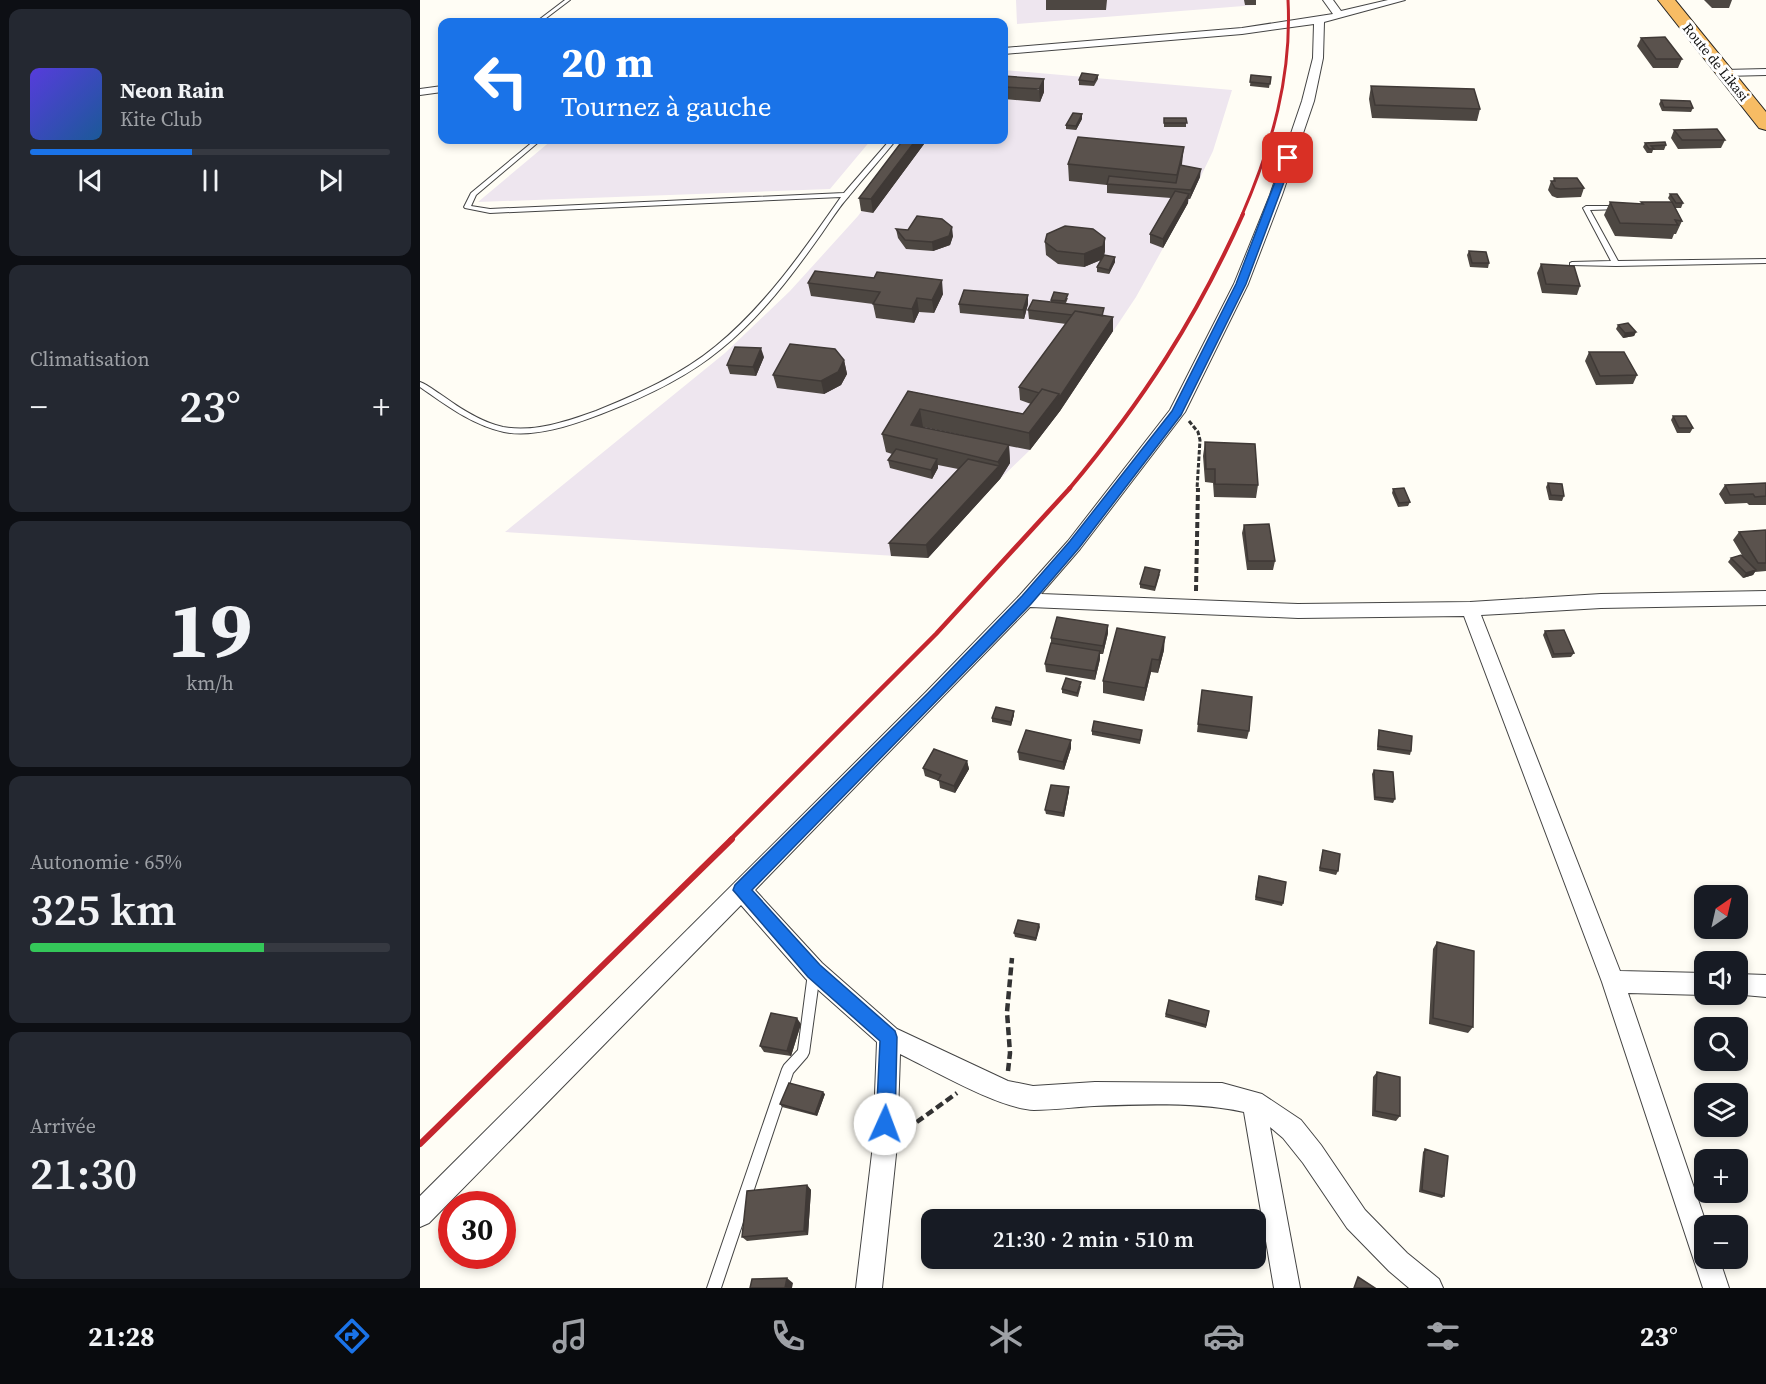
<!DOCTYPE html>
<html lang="fr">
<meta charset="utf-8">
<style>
body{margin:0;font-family:"Source Serif 4",serif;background:#242831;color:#f1f3f6;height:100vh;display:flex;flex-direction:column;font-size:22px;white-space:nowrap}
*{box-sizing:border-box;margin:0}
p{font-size:20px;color:#9ea1a6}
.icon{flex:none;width:33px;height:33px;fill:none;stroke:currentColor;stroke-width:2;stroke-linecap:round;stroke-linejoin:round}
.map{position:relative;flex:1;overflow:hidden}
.side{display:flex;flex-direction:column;gap:9px;padding:9px;background:#0d0f14;width:420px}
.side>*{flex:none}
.hud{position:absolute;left:18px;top:18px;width:570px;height:126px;border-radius:12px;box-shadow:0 3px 9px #0003;background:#1a73e8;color:#fff;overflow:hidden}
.needle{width:39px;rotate:34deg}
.tools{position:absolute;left:1274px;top:885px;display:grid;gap:12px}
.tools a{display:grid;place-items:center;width:54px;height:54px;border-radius:12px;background:#171b24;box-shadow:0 3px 9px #0003;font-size:30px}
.speed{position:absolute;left:18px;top:1191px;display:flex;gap:12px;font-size:30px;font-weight:700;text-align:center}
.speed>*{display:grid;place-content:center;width:78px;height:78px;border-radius:50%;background:#171b24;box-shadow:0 3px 9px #0003;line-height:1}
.speed .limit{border:9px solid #d22;background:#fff;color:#111}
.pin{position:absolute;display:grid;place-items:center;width:51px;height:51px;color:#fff;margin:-26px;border-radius:12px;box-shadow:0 3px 9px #0006}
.me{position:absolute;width:66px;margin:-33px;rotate:2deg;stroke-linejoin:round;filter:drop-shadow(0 0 4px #0008)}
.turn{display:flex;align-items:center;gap:21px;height:126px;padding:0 24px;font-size:27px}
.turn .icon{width:78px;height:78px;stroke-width:2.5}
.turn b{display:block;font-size:42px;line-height:51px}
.big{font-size:45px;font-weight:600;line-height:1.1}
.side .widget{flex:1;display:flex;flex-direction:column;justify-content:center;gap:9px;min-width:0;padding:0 21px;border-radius:12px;background:#242831}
.side .dial{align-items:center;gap:0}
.dial b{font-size:78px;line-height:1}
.song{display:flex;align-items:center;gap:18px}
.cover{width:72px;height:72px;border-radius:9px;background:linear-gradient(135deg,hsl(250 70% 55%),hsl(210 70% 35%))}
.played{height:6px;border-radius:3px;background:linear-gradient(90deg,#1a73e8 45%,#363941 45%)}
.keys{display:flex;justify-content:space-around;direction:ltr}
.heat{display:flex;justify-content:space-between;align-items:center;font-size:33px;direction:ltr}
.charge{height:9px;border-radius:4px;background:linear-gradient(90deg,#34c759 65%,#363941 0)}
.trip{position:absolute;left:501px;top:1209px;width:345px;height:60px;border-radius:12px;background:#171b24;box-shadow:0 3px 9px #0003;font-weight:600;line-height:60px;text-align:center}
.dock{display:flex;height:96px;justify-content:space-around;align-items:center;background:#090b0e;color:#9ea1a6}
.dock .icon{width:42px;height:42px}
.dock .active{color:#1a73e8}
.dock b{font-size:27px;color:#f1f3f6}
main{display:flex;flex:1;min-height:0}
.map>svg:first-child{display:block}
.industrial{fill:#eee6ef}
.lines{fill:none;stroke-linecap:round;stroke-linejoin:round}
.service-casing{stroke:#444;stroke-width:2}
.minor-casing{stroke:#444;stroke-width:2}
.trunk-casing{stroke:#222;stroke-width:2}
.path-far2{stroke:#333;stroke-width:3;stroke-dasharray:4.5 2;stroke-linecap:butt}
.path-far1{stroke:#333;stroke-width:4;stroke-dasharray:6 3;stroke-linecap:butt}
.path{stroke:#333;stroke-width:4.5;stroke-dasharray:8 4;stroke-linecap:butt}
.service{fill:#fff;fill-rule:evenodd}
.minor{fill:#fff;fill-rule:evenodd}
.trunk{fill:#f7bc64;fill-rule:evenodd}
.rail-far3{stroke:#c4262e;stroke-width:3}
.rail-far2{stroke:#c4262e;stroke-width:4}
.rail-far1{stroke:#c4262e;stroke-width:4.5}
.rail{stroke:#c4262e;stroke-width:6}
.wall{fill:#4d4742;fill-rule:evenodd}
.shaded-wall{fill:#3f3936}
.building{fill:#5a524d;stroke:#3f3936;stroke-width:1.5}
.route{fill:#1a73e8;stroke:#114b97;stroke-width:1.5}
.labels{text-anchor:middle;stroke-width:6;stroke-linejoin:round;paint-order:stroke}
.far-street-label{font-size:14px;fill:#111;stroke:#fff}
</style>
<main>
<section class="side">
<div class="widget">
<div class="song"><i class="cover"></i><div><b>Neon Rain</b><p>Kite Club</p></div></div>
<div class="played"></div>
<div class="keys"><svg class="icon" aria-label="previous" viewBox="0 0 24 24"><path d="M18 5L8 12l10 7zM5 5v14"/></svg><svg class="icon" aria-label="pause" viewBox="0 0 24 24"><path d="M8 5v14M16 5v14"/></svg><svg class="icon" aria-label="next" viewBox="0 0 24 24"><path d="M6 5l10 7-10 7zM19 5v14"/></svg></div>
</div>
<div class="widget"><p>Climatisation</p>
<div class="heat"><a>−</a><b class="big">23°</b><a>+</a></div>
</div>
<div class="widget dial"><b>19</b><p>km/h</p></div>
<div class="widget"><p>Autonomie · 65%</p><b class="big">325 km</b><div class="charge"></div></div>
<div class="widget"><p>Arrivée</p><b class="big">21:30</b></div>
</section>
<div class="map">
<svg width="1346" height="1288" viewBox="0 0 1346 1288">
<rect width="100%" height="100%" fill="#fffdf5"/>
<path class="industrial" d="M596,0H835L836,5L597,24Z
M584,70L812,90L793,151L768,203L716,297L640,411L610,450L580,479L508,558L85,532L305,353L370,291L438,216L494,140H584Z
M132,140H451L410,189L58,202Z"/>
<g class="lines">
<g class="service-casing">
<path id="service" d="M145,0H150L121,22H116Z
M115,140H121L56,195L51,206L70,209L424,193L470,140H476C461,159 444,177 429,196C419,207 411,220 402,233C373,274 341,317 301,349C266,378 223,398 181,414C152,425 115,438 84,432C52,425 26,405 0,387V382C8,385 15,391 23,396C41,409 61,422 83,427C114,433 148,421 176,411C218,394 261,375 296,346C346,305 384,250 421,197L70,213L45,208L44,207L51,193Z
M1198,206L1201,208L1200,209L1170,210L1198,261L1346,259V263L1196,266L1150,265V263L1152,262L1191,261L1163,208L1166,206Z
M394,968L398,969L400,973L389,1053L387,1057L373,1073L301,1288H287L362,1069L364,1065L378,1050L388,973L390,969Z"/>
</g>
<g class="minor-casing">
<path id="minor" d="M903,0H913L921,11L968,0H985L904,22L903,58L894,101L862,195L828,284L765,412L660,549L621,594L878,604L1050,602L1181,594L1346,591V605L1181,608L1061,615L1200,971L1284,973V995L1208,993L1287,1226H1284V1258H1299L1309,1288H1283L1182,982L1044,616L878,618L610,607L335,890L402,963L477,1029L588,1081L613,1086L675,1082L802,1083L842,1094L881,1120L901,1145L945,1210L987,1253L1019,1279L1023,1288H989L969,1271L927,1228L883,1163L863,1138L850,1127L880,1288H854L824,1112C778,1102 721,1104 674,1106C654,1107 634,1110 614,1110C580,1109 513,1070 480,1054L477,1145L462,1288H436L453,1145L457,1042L386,979L321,905L9,1223L0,1227V1196L506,692L600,595L648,541L750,410L814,284L850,195L882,101L893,58L894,24L822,34L584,54V48L822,28L913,14Z
M1346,69V75L1304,76L1299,73L1304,70Z
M22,86V92L0,95V89Z
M1317,974L1346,975V997L1313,994H1317Z"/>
</g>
<g class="trunk-casing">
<path id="trunk" d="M1238,0H1255L1346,112V130L1339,128Z"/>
</g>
<path class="path-far2" d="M769,421L778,432L780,440L777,489"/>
<path class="path-far1" d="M776,591L778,488"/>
<path class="path" d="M588,1071L590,1053L587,1012L592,958
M487,1129L537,1093"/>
<use href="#service" class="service"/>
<use href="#minor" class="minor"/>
<use href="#trunk" class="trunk"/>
<path class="rail-far3" d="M822,215C852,146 872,76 868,0"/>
<path class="rail-far2" d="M649,489C723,401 776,319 823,214"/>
<path class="rail-far1" d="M310,840L516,634L650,488"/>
<path class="rail" d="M0,1144L312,839"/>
</g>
<path class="wall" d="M626,0H687L686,10H626Z
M824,0H836V5H825Z
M1284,0H1312L1309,8H1292Z
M1221,38L1262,59L1258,68H1233L1217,46Z
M678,75V79L674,86L659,85V80Z
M831,75L851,77L849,88L830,86Z
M584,76L624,92L620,102L584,99Z
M951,86L1060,109L1057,121L952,118L949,99Z
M1241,100L1273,108L1271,112L1242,111L1239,104Z
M744,118H766V127H744Z
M662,119L656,130L646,129V125Z
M1254,130L1305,140L1301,148L1258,149L1251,138Z
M483,140H507L453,213L441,211L439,198Z
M1225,143L1246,145L1244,150H1233L1232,153H1227L1223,147Z
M648,164L762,166L780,177L770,199H768V203L743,248L730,243V234L751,198L687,193V185L649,181Z
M1134,178L1164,188L1161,197L1137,198L1132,196L1128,190L1131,181H1133Z
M1250,194L1263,203L1261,208H1255L1262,221L1256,234H1254L1252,239L1195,236L1184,215L1190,202L1221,204V202H1251L1248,198Z
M476,229L533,236L530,245L513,251L486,249L478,238Z
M625,242L685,251L684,255L695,257V262L689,274L677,272V267L681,260L664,267L638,264L626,255Z
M1049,251L1069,263L1068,268L1050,267L1047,255Z
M1121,264L1160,286L1157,295L1122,293L1117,273Z
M388,283L523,294L514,313L499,312L494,323L456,318L453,304L391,296Z
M648,298L646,303L684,316L693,331L640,411L610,450L589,446L590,463L580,479L508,558L471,556L469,543L538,469L518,465V468L512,479L470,468L468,460L472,454L466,452L462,434L488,391L603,414L611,404L600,400L599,387L646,324L609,319L608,310L631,302V300ZM503,427L555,438L502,428Z
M539,304H608L604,319L540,313Z
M1198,325L1216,332L1214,336L1203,338L1196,329Z
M1169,352L1217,375L1213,384L1176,385L1165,361Z
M344,357L336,376L310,374L307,365Z
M424,360L427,374L421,385L404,394L357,388L353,375Z
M1253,416L1273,428L1270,433H1257L1251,420Z
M785,442L838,485L836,498L794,497L793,483L785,482L783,456Z
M1128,483L1144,496L1142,501L1129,500L1126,487Z
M1346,483V505H1329L1327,503L1305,504L1299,494L1305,485Z
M973,489L990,502L988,506L978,507L972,493Z
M824,525L855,561L853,570H827L822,533Z
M1346,530V571L1335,572L1333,575L1323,578L1308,562L1311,558L1322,555L1313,540L1319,532Z
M740,574L735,591L720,588V584Z
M1125,631L1154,653L1151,657L1132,658L1123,635Z
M688,633L683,654H680V659L675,680L626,672L625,664L631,643V638Z
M744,650L738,673L731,672L724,701L683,693V681Z
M661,686L658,697L642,693V689Z
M782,690L829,731L827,739L777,732Z
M594,715L591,726L572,722V718Z
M722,730L720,744L672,735V731Z
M959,730L991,751L990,755L957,750L958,735Z
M651,748L644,770L599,760L598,752Z
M547,761L549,769L535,793L520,788L519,781L505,776L503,768Z
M954,770L975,799L973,803L954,800L952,774Z
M649,787V791L644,817L626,814L625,810Z
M903,850L918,871L916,875L899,871Z
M838,880L863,903L862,906L835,900Z
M619,924L620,927L616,941L595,937L594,933Z
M1017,942L1053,1027L1048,1033L1009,1024L1013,949Z
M749,1000L789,1011L786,1028L745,1017Z
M381,1024L371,1056L344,1052L340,1046Z
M957,1072L980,1116L976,1121L952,1116L953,1077Z
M405,1094L397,1116L362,1107L360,1104Z
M1005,1149L1024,1196L1022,1198L999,1192L1003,1152Z
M387,1185L391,1190L388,1235L327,1241L322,1237Z"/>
<path class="shaded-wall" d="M624,79V92L620,102L619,89Z
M662,114V119L656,130V126Z
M496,140H507L453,213L451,199Z
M764,147L762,164L756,189L757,175Z
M781,169L780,177L770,199L771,190Z
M769,194L768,203L743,248V239Z
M532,227L533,236L530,245L513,251L512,242Z
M685,238V251L683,259L664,267V254Z
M695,257V262L689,274V270Z
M522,280L523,294L514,313L512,300Z
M608,295V304L604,319L603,310Z
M497,298L499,312L494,323L492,309Z
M693,317V331L640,411L610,450L609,433Z
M1216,332L1214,336L1203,338L1205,333Z
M341,348L344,357L336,376L333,367Z
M424,360L427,374L421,385L404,394L401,381Z
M500,409L503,427L494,443L491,425Z
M589,445L590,463L580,479L508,558L506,545L579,466L578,462Z
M517,459L518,468L512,479L511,470Z
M1336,570L1333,575L1323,578L1326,573Z
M688,625V633L683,654V646Z
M745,637L744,650L738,673L739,660Z
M680,651V659L675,680V671Z
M732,659L731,672L724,701L725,688Z
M594,711V715L591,726V722Z
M651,740V748L644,770L643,762Z
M547,761L549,769L535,793L534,786Z
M649,787V791L644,817L643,813Z
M377,1018L381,1024L371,1056L367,1051Z
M403,1092L405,1094L397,1116L395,1114Z
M387,1185L391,1190L388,1235L384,1231Z
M367,1278L373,1283L372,1288H365Z"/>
<path class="building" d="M1245,37L1262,59H1236L1221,38Z
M662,73L678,75L674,82L659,80Z
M831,75L851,77L850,84L830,82Z
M584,76L624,79L619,89L584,87Z
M951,86L1054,89L1060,109L955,105Z
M1241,100L1270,101L1273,108L1244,107Z
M653,113L662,114L656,126L646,125Z
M744,118H766L767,123H744Z
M1297,129L1305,140H1262L1254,130Z
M658,137L764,147L757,175L648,164Z
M483,140H496L451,199L439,198Z
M1245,142L1246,145L1231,146L1234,149H1229L1225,143Z
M760,165L781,169L771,190L687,184L689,176L756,183Z
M1134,178H1157L1164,188L1140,189L1135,188L1131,181H1135Z
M755,191L769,194L743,239L730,234Z
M1250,194H1257L1263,203H1256Z
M1190,202L1223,204L1221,202H1252L1262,221L1255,220L1258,225L1200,223Z
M497,216L522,219L532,227L529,236L512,242L485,240L476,229L488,230Z
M645,226L673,229L685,238L683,246L664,254L637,251L625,242L627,234Z
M1049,251L1066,252L1069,263H1052Z
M684,255L695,257L689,270L677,267Z
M1121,264L1154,266L1160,286L1126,284Z
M395,271L454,278L457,272L522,280L512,300L497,298L492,309L453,304L460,292L388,283Z
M544,290L608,295L603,310L539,304Z
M634,292L648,294L645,301L631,300Z
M613,300L684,308L682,316L655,311L652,315L608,310Z
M655,311L693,317L639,398V394L622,389L619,393L599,387Z
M1208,323L1216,332L1205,333L1198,325Z
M370,344L415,349L424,360L418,372L401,381L353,375Z
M315,347L341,348L333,367L307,365Z
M1169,352H1204L1217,375L1180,376Z
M622,389L639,394L609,433L500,409L491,425L589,445L578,462L462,434L488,391L603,414Z
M1253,416H1266L1273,428H1259Z
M785,442L835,444L838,485L795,484V469H786Z
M476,449L517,459L511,470L468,460Z
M548,459L579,466L506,545L469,543Z
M1128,483L1142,484L1144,496L1131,495Z
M1346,483V496L1335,497L1333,494L1310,495L1305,485Z
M984,488L990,502L979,503L973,489Z
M849,524L855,561H828L824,525Z
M1346,530V563H1338L1319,532Z
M1321,555L1336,570L1326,573L1311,558Z
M725,567L740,570L735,587L720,584Z
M637,617L688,625L683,646L631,638Z
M697,628L745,637L739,660L732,659L725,688L683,681Z
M1144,630L1154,653L1134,654L1125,631Z
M631,643L680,651L675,671L625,664Z
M646,678L661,682L657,693L642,689Z
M782,690L832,697L829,731L778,724Z
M576,707L594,711L591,722L572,718Z
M674,721L722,730L720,740L672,731Z
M606,730L651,740L643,762L598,752Z
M959,730L992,736L991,751L958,746Z
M514,749L547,761L534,786L518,780L521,775L503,768Z
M954,770L973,772L975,799L955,797Z
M631,785L649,787L643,813L625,810Z
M903,850L920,854L918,871L900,868Z
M839,876L866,882L863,903L836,897Z
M598,920L619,924L616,938L594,933Z
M1017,942L1054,951L1053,1027L1013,1018Z
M749,1000L789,1011L786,1025L746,1014Z
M351,1013L377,1018L367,1051L340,1046Z
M957,1072L980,1077V1116L955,1111Z
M369,1083L403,1092L395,1114L360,1104Z
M1005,1149L1028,1156L1024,1196L1002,1190Z
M387,1185L384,1231L322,1237L327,1191Z
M938,1277L955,1288H934Z
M367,1278L365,1288H330L332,1279Z"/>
<path class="route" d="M865,156L873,158L826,284L761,415L659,548L611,604L332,890L400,965L475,1031L477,1037L475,1124L472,1130L465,1133L459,1130L456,1124L460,1041L388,977L313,890L315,885L508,693L602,596L650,541L752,411L816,284Z"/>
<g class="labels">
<g class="far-street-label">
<text transform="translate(1296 62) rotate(51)" y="5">Route de Likasi</text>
</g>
</g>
</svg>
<div class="tools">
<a><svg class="needle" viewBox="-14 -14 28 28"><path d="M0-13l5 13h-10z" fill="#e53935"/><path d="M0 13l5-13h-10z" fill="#9ea1a6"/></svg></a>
<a><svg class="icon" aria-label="sound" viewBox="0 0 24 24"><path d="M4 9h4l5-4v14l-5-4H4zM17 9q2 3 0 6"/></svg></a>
<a><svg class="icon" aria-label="search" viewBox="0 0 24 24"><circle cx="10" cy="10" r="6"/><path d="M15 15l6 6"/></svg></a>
<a><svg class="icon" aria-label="layers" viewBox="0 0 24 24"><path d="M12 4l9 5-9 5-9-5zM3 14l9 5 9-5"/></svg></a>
<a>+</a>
<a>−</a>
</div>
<div class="speed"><div class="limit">30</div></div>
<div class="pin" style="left:868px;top:158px;background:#d93025"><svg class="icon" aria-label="arrive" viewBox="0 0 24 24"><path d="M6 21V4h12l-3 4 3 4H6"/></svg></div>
<svg class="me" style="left:465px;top:1124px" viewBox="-20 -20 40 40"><circle r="19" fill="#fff"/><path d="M0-13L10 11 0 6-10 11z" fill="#1a73e8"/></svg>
<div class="trip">21:30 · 2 min · 510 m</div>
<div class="hud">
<div class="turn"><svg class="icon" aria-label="left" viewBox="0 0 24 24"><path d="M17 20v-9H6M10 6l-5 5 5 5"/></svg><div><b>20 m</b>Tournez à gauche</div></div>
</div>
</div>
</main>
<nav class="dock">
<b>21:28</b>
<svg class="icon active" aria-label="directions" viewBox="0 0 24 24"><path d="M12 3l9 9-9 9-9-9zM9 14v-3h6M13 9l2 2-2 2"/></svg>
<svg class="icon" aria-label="music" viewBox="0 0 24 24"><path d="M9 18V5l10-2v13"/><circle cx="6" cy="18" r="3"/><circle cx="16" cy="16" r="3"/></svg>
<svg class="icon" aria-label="phone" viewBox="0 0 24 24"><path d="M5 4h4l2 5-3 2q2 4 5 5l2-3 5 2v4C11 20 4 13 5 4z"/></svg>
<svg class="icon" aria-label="climate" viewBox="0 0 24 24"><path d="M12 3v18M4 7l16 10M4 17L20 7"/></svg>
<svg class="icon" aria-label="car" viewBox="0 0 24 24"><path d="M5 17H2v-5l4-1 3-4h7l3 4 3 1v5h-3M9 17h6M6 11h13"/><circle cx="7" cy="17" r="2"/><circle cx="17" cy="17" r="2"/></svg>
<svg class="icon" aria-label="filters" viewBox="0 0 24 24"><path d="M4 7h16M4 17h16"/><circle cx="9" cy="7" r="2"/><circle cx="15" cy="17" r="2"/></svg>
<b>23°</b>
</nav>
